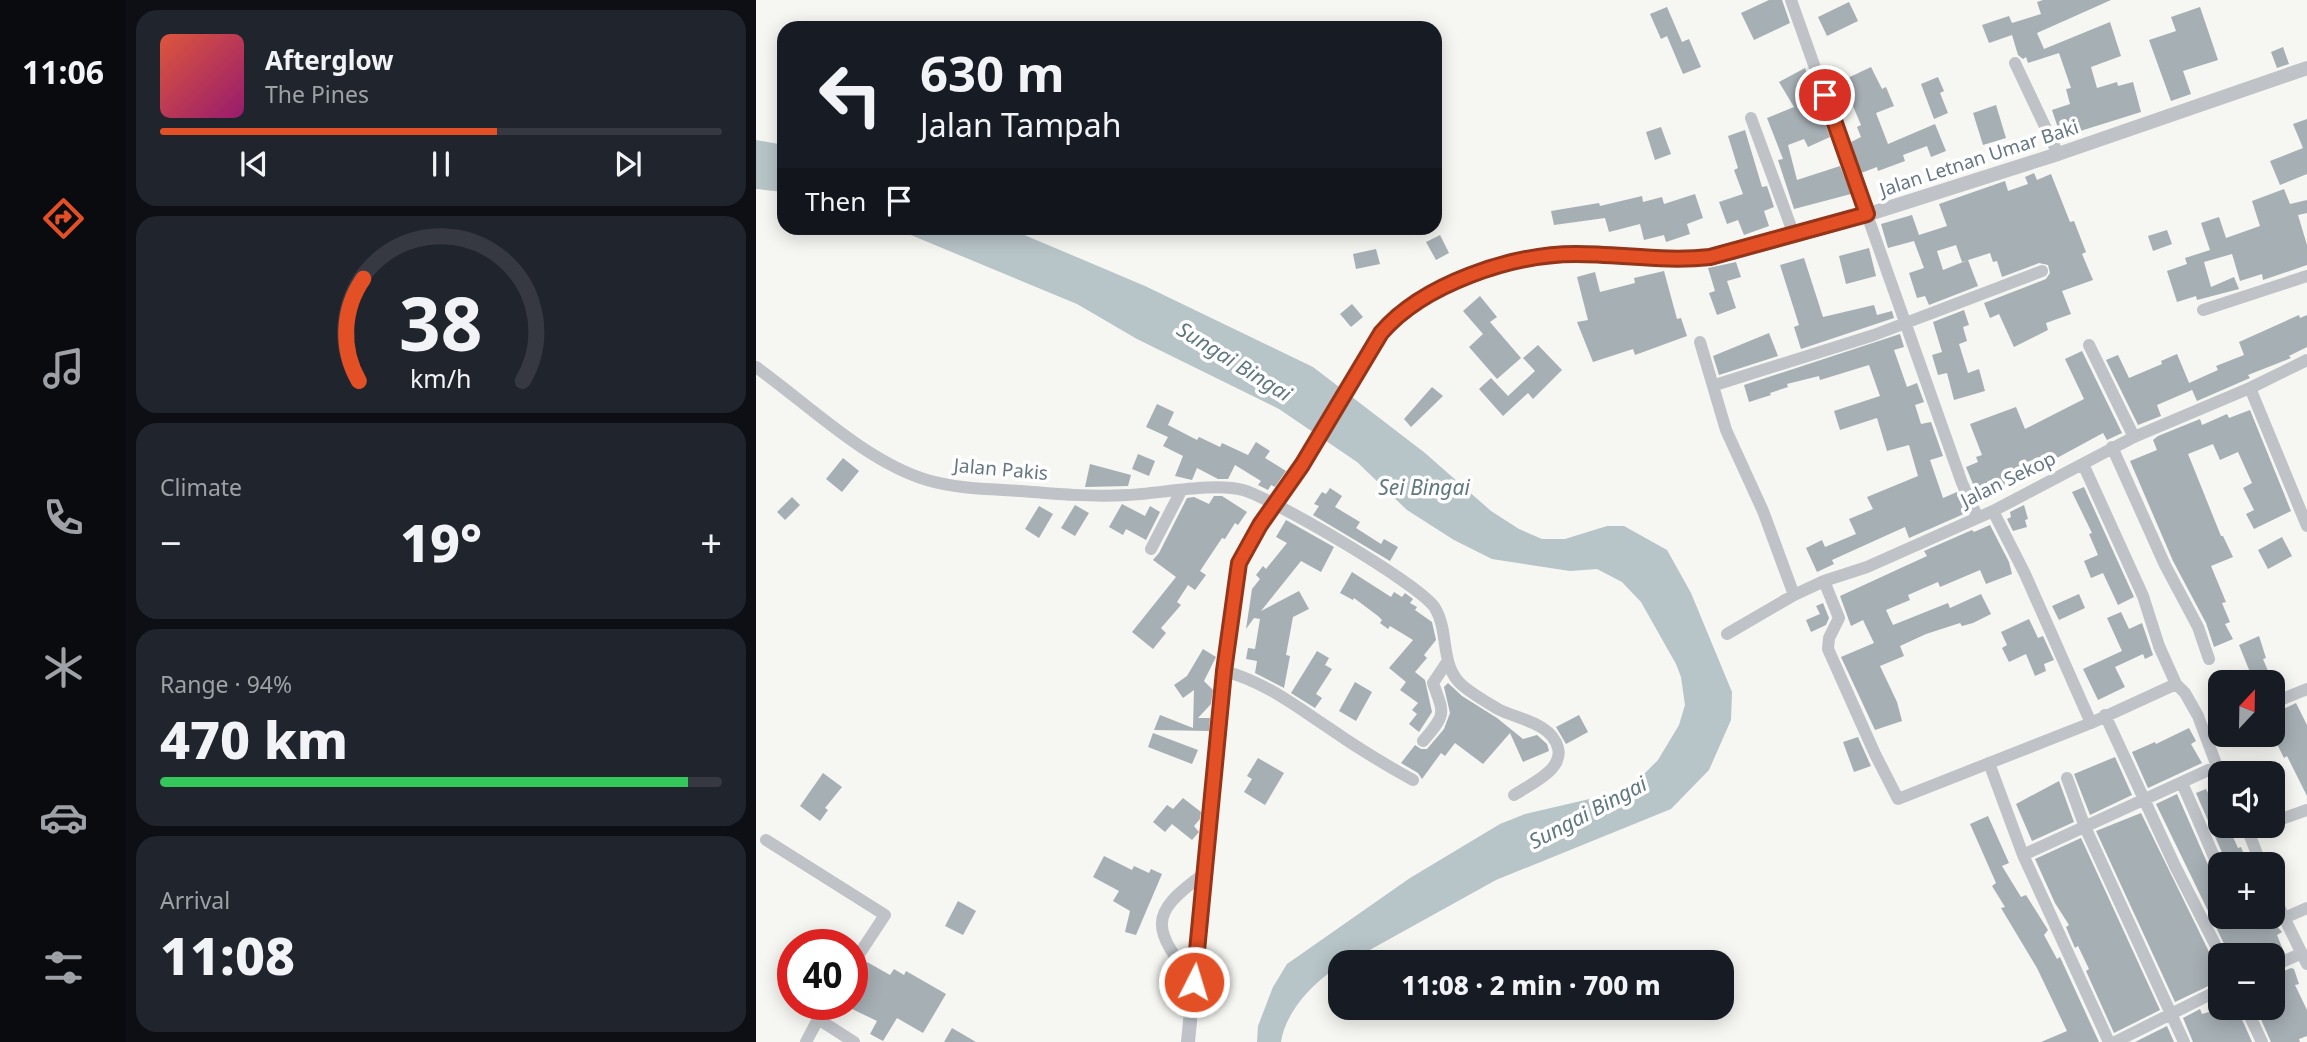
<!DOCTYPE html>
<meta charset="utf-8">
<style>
body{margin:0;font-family:"Noto Sans",sans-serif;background:#20242c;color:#f1f3f6;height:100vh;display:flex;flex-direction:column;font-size:26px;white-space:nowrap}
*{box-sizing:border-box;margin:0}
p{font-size:23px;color:#9ea1a6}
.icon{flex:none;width:38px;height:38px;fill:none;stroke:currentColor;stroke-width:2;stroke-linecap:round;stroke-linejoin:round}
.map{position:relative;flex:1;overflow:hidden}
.side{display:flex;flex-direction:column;gap:10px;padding:10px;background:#0d0f14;width:630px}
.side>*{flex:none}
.guide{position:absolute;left:21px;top:21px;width:665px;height:214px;border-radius:21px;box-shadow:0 4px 18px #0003;background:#171b24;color:#f1f3f6;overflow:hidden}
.needle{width:46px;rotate:22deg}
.fabs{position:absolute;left:1452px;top:670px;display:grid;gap:14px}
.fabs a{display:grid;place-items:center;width:77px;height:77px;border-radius:14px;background:#171b24;box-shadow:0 4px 18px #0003;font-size:35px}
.speed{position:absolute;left:21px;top:929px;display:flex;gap:14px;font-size:35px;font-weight:700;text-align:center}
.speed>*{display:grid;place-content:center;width:91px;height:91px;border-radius:50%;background:#171b24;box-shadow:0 4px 18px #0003;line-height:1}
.speed .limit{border:10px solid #d22;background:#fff;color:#111}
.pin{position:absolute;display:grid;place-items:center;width:60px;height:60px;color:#fff;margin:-30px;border:4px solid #fff;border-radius:50%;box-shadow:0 2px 7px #0007}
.me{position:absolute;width:77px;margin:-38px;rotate:5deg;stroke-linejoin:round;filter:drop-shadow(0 0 5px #0008)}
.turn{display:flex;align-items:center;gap:24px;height:147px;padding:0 28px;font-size:32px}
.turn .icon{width:91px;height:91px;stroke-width:2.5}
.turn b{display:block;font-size:49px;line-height:60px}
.then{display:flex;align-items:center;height:66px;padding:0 28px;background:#0003;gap:14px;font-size:26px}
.big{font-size:52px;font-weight:800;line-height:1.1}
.side .widget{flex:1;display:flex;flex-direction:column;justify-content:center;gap:10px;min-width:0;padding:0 24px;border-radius:21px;background:#20242c}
.side .dial{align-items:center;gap:0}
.dial svg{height:182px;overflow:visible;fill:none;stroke:#363941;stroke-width:7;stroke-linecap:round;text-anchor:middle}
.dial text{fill:#f1f3f6;stroke:none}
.song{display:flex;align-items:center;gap:21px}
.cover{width:84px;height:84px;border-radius:10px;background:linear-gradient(135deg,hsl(10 70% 55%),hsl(320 70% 35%))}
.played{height:7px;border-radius:4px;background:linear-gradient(90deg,#e45025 60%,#363941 60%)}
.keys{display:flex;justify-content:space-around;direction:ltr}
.heat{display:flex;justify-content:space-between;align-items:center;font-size:38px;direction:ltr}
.charge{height:10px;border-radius:5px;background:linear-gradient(90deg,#34c759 94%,#363941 0)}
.trip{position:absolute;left:572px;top:950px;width:406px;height:70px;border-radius:21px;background:#171b24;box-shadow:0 4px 18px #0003;font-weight:800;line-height:70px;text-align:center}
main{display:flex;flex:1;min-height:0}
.dock{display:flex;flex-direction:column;width:126px;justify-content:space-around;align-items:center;background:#090b0e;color:#9ea1a6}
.dock .icon{width:49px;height:49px}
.dock .current{color:#e45025}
.dock b{font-size:32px;color:#f1f3f6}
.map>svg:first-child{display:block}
.water{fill:#b7c4c8}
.building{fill:#a6afb4}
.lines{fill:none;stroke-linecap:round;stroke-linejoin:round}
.minor{stroke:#bfc3c7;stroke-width:12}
.tertiary{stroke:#bfc3c7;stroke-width:14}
.route-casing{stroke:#943418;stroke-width:18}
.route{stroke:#e45025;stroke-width:12}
.labels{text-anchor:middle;stroke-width:7;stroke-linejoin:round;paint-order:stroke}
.street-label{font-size:19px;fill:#657684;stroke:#fff}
.water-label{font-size:21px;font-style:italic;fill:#607880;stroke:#fff}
</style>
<main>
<nav class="dock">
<b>11:06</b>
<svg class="icon current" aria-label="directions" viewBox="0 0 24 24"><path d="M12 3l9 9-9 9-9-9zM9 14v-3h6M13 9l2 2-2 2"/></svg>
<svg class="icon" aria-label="music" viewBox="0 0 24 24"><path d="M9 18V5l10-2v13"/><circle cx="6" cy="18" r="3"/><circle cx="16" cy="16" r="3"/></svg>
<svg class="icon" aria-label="phone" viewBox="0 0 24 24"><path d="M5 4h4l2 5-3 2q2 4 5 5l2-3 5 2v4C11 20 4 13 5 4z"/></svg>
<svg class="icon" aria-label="climate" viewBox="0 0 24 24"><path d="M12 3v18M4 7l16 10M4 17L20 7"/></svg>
<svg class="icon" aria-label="car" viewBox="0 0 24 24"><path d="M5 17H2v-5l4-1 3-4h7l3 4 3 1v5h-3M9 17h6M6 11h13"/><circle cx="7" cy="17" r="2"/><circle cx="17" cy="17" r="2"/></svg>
<svg class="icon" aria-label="filters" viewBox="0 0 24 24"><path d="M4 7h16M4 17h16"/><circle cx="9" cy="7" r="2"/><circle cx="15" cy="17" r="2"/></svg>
</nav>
<section class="side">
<div class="widget">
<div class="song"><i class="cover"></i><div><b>Afterglow</b><p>The Pines</p></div></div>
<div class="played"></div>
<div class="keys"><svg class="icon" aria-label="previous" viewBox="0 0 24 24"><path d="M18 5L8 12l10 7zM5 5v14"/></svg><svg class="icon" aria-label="pause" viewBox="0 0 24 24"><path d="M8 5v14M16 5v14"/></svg><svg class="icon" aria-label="next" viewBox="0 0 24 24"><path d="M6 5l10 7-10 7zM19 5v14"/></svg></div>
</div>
<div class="widget dial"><svg viewBox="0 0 100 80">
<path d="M14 69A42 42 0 1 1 86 69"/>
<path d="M14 69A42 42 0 0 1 16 24" stroke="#e45025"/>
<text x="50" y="56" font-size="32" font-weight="700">38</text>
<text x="50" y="72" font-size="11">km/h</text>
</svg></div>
<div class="widget"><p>Climate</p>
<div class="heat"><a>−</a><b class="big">19°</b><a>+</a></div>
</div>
<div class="widget"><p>Range · 94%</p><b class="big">470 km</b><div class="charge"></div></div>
<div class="widget"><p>Arrival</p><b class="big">11:08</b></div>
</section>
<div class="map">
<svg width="1551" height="1042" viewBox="0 0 1551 1042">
<rect width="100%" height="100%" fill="#f6f6f2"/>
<path class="water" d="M0,140L28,145V192L0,189Z
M138,228H252L389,286L557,367L669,453L735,511L763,529L786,539H809L851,526H868L911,550L935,593L976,692L975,720L953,770L915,809L740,880L592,962H584V966C559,980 529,1012 525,1042H501L502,1026L517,987L531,964L654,878L744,824L769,814L855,794L883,779L902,760L923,725L929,705L925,677L920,664L885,602L866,582L841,569L814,571L736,559L698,540L651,510L601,462L523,409L381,339L321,304Z"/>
<path class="building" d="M1013,0H1026L1034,23L998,40L985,13Z
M1287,0H1355L1281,33L1288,49L1354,22L1365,56L1335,67L1341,88L1361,82L1362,86L1377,82L1385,112L1305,137L1296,110L1314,104L1310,89L1315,88L1303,53L1272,63L1270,57L1267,59L1262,55L1256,35L1233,43L1226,25L1253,16L1256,23L1285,14L1281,2Z
M1093,2L1102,21L1071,36L1062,17Z
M911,7L926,42L933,39L945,67L927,74L911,36L905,39L894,14Z
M1444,7L1462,60L1427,71L1435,94L1415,101L1393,40L1420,31L1415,17Z
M1527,47L1533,64L1521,68L1515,52Z
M1115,67L1126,89L1130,87L1138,106L1120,113L1132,144L1179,124L1190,151L1175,157L1171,146L1147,155L1149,161L1122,171L1121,167L1105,173L1095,142L1105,137L1101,127L1105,125L1094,99L1088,102L1079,84Z
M1049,68L1074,137L1052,147L1048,139L1032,145L1041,180L1084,166L1095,194L1038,209L1022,160L1027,159L1011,118L1038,107L1023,82Z
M1182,77L1188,91L1184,93L1192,113L1178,119L1165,84Z
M1240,105L1250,138L1227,145L1217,113Z
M1551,119V174L1524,185L1514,161L1547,148L1537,124Z
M905,127L915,154L899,160L890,132Z
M989,130L1006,187L1011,186L1018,207L1008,211L1013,226L988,235L982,220L971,224L963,202L987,194L978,170L982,168L972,136Z
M1278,173L1281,180L1295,174L1314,222L1318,221L1330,252L1326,254L1337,280L1306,291L1315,314L1290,323L1292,330L1258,347L1243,314L1234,318L1228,303L1290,279L1294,273L1292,265L1283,263L1246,277L1241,261L1237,262L1234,253L1206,262L1200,245L1181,251L1187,270L1212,260L1222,286L1173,305L1169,296L1161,298L1153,273L1168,268L1158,241L1132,248L1125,224L1156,215L1163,235L1191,226L1183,204L1249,181L1252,191L1272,184L1269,177Z
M1528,189L1534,204L1551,200V213L1542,215L1551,245V265L1507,280L1506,274L1484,281L1476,254L1448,262L1455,287L1478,277L1483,289L1441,300L1440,296L1421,302L1411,271L1431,264L1429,258L1454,250L1445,223L1463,217L1470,238L1504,226L1496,201Z
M939,194L947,218L931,224L934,234L910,242L908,235L888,240L884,224L853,232L849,218L798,225L795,211L843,203L844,206L886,196L887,202L906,197L908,204Z
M1411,230L1416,244L1397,251L1392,236Z
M684,235L693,253L680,260L670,242Z
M1113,248L1120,276L1090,284L1083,256Z
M620,249L624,264L600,269L597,254Z
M1048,258L1067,317L1118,305L1121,315L1136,311L1138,318L1045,349L1038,327L1043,325L1024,265Z
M980,262L985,277L971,281L980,308L961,315L953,293L959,291L952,268Z
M908,271L921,319L925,318L931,336L879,355L877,349L837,362L821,322L832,320L821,277L839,272L844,292L879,283L878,278Z
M724,296L741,317L734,322L765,358L741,379L713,347L727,334L707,311Z
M596,304L607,317L595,327L584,314Z
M1208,310L1213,325L1207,327L1211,341L1203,344L1212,373L1223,369L1229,391L1198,400L1191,373L1182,375L1176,355L1186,352L1177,322Z
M1543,315L1544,318L1551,315V347L1533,356L1535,358L1492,375L1494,378L1441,401L1433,383L1462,370L1460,366L1488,355L1483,342Z
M1013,333L1022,356L963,375L957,356Z
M1144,334L1148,347L1138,350L1151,387L1161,383L1168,402L1159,405L1165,424L1175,422L1187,456L1174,460L1187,498L1201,492L1210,513L1153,538L1149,527L1076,560L1078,564L1061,572L1050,548L1066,540L1069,547L1100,534L1093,519L1117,509L1111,497L1162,476L1153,445L1131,451L1121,418L1084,430L1078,411L1124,396L1113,365L1064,380L1063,376L1031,384L1032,387L1014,393L1015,395L993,402L988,385Z
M782,345L806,370L777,399L772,393L747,416L723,389L735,378L752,396L779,371L767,358Z
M1326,351L1366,433L1351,440L1347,433L1253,484L1221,494L1210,467L1222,462L1220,457L1226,455L1214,424L1260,407L1269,429L1328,399L1309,359Z
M1421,354L1436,390L1401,405L1405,416L1382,425L1350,360L1362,355L1373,378L1406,364L1405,361Z
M676,387L687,396L655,427L648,419Z
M401,404L418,412L412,425L441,440L443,437L464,447L466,443L492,455L500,442L514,451L509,458L530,471L519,487L515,485L512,490L502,485L505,481L479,465L472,479H462L441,468L436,480L419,476L427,456L407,446L412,437L390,427Z
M1494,410L1535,511L1498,529L1490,514L1498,510L1487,488L1496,483L1482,452L1464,460L1457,444L1432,454L1465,536H1467L1477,557L1455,566L1470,602L1466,603L1474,622L1469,624L1477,639L1458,647L1450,623L1417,561L1374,461L1401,450L1397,440L1402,436L1444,419L1446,425L1471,414L1473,418Z
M382,454L399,461L393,476L376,469Z
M87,458L103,471L86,492L70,479Z
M334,464L375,475L372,486L329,487Z
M1328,487L1378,597L1362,605L1347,573L1335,578L1328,561L1342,555L1333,534L1336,533L1316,492Z
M574,488L586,496L579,507L604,522L600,528L625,544L628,539L642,547L634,561L557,515L563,506L558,504L566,492L570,494Z
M458,496H466L491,512L482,525L479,523L469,539L466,538L444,571L450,575L439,590L432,585L421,602L425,605L405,628L410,633L397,649L376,632L420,577L397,560L403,553L431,498L438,497L453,504Z
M36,497L44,505L29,520L21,512Z
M366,504L389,516L394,506L404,512L390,540L370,529L367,535L353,527Z
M319,505L333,513L319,536L305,528Z
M1268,505L1272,519L1269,520L1271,527L1257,531L1251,519L1255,517L1254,512Z
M283,506L297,514L283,538L269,529Z
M530,520L578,547L565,572L545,561L505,611L543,591L553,609L537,617L530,655L534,656L528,688L499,673L501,661L490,659L492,648L499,649L504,619L498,618L490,629L496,589L504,579L500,575L507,566L510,569L531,543L520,537Z
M1234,525L1253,562L1256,574L1230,584L1224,570L1184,587L1182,582L1152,595L1154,600L1130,610L1137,625L1192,603L1194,608L1225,594L1235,614L1217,623L1206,626L1204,623L1170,634L1144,646L1148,656L1124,666L1141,702L1146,721L1119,730L1085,657L1118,643L1107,620L1095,626L1084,596L1171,556L1168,551L1216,530L1218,532Z
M1526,537L1536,556L1512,569L1502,550Z
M596,572L635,597L638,592L646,597L649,593L657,599L654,603L661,607L659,610L676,622L680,640L668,655L671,658L659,672L669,680L676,712L663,732L653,724L661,714L656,710L662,703L644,690L650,682L633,668L657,640L634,626L632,629L624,623L626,620L622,616L598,598L597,600L584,593Z
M1323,594L1329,608L1303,620L1296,606Z
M1067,603L1073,618L1070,625L1055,632L1050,620L1064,614L1060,606Z
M1365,612L1373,629L1386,623L1397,655L1389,659L1387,654L1359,667L1369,687L1342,700L1327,669L1366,651L1351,618Z
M1273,619L1282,638L1287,636L1298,660L1288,664L1290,671L1279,676L1270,654L1253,662L1246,648L1251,645L1245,632Z
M1503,636L1510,658L1507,659L1515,678L1498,682L1483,645Z
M447,649L460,657L448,681L457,690L455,704L442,718H454L453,731L398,730L404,715L437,728L438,690L427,698L418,685L431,676Z
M561,651L573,658L569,665L576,669L560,694L566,698L559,708L535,693Z
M599,682L616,692L600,721L583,711Z
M692,683L706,696L741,718L767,739L781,735L791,744L793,751L767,762L754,733L727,764L699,743L689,756L685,753L666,779L662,773L645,763L659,745L665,749H671L688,729L694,713L688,687Z
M1540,703L1551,725V796L1531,756L1528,758L1517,736V714Z
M823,715L832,732L810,744L800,727Z
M1433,728L1440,741L1435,744L1446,763L1392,788L1376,752L1399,742L1400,744Z
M397,733L442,750L436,764L392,747Z
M1102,737L1115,766L1098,772L1087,742Z
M1359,757L1376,795L1334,815L1318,774Z
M502,758L528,773L509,805L488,792L496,779L491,776Z
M67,773L86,787L69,808L72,810L64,821L44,806Z
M1303,781L1318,822L1276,841L1260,804Z
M1450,789L1458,805L1465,802V829L1472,826L1482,848L1485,847L1492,864H1471L1440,793Z
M1421,794L1457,876L1465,882V917H1518V923L1526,932L1521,935L1528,952L1517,956H1474L1400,804Z
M427,798L445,812L444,819L438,826L443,832L436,840L416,824L409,832L397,822L411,805L417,809Z
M1385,813L1457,960L1465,965V980L1419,1002L1340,831Z
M1232,816L1253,863L1246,866L1265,897L1270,895L1292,930L1288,935L1301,959L1304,957L1343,1042H1285L1311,1031L1281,968L1245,908L1249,907L1236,886L1240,883L1214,824Z
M1325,838L1404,1010L1358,1033L1330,971L1333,969L1322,946L1319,948L1310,927L1313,925L1299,903L1279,859Z
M348,856L376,870L378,866L393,873L395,869L406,874L380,935L369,932L374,911L357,901L363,891L337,877Z
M202,901L220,911L207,935L189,926Z
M111,962L134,975L138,969L148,975L150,971L190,994L167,1033L141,1018L127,1041L114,1034L121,1021L96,1009L100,990L96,987Z
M1535,968L1538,969L1543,984L1539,985L1551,1010V1036L1543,1039L1544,1042H1515L1500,1008H1517V985L1521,983L1518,975Z
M1467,1008H1481L1496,1042H1437L1427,1018L1444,1009L1446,1014Z
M1411,1026L1418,1042H1379Z
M196,1028L220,1042H188Z"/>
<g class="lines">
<path class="minor" d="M1035,0L1206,483L1221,516
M1259,63L1302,154
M995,118L1038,235
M1447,310L1551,276
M944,342L970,430L1007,511L1038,595
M1333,345L1378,437
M0,367C53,405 109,461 171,480C201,489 234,489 265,491C300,494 335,497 371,495C402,494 458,482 487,490C516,498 665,585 679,608C694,633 683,666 707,686C718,695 730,702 742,709C761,719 796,723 802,748C808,770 773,785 758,795
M959,385L1118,335L1286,271
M1494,388L1551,526
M1356,447L1409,565L1442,627L1453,659
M1327,464L1387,596L1403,646L1420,684L1429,693L1442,716L1465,777
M1237,511L1269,574L1335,723
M395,549L425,491
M1068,581L1083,618L1073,638L1072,649L1119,754L1142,799L1335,723L1420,684
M971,634L1038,595L1068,581L1111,567L1237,511L1378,437L1494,388L1551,360
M468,671C509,682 538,705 573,728C600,747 628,764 657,780
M1519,702L1551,689
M1349,715L1419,866L1465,956
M667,741C691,713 688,714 677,683L691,662
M1233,763L1267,855L1353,1042
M1311,778L1329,827L1428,1042
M1426,783L1465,873
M1517,822L1551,810
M1490,826L1505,864
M10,840L129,915L96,965
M1267,855L1459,767
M1517,895L1551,964
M1526,919L1551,908
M1517,966L1544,954
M438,982C397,929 390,915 448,874
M1490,1008L1506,1042
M62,1019L98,1042
M50,1042L70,1004
M1359,1042L1465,989"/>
<path class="tertiary" d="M432,1042L468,671L478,587L483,563L504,525L546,465L614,349L641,314L662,300L723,272L775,257L819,254L929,260L977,253L1088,222L1302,154L1551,68"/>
</g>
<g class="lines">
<g class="route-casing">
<path id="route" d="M438,982L468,671L483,563L504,525L546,465L625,333C667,284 756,254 820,254C865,254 909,262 954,257L1111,214L1069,95"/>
</g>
<use href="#route" class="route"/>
</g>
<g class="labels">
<g class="street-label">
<text transform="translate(1223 158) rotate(-18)" y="7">Jalan Letnan Umar Baki</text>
<text transform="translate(245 469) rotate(5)" y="7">Jalan Pakis</text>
<text transform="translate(1252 479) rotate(-26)" y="7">Jalan Sekop</text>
</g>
<g class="water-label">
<text transform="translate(478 362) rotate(32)" y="7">Sungai Bingai</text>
<text x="668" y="495">Sei Bingai</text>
<text transform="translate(832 813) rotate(-28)" y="7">Sungai Bingai</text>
</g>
</g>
</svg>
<div class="fabs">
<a><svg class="needle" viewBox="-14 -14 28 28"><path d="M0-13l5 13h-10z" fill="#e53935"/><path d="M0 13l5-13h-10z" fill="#9ea1a6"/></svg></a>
<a><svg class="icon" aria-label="sound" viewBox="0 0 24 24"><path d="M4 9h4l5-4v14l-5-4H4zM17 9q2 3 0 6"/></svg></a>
<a>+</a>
<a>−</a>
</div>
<div class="speed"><div class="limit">40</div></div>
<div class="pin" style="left:1069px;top:95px;background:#d93025"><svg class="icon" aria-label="arrive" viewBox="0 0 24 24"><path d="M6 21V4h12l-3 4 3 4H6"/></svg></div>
<svg class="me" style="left:438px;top:982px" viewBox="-20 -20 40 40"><circle r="17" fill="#e45025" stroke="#fff" stroke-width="3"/><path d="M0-11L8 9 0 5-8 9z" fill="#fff"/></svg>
<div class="trip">11:08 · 2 min · 700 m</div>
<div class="guide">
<div class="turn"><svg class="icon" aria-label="left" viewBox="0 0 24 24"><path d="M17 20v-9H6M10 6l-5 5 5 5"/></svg><div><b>630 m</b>Jalan Tampah</div></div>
<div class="then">Then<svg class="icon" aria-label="arrive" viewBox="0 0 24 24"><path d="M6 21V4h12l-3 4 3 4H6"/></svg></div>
</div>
</div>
</main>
